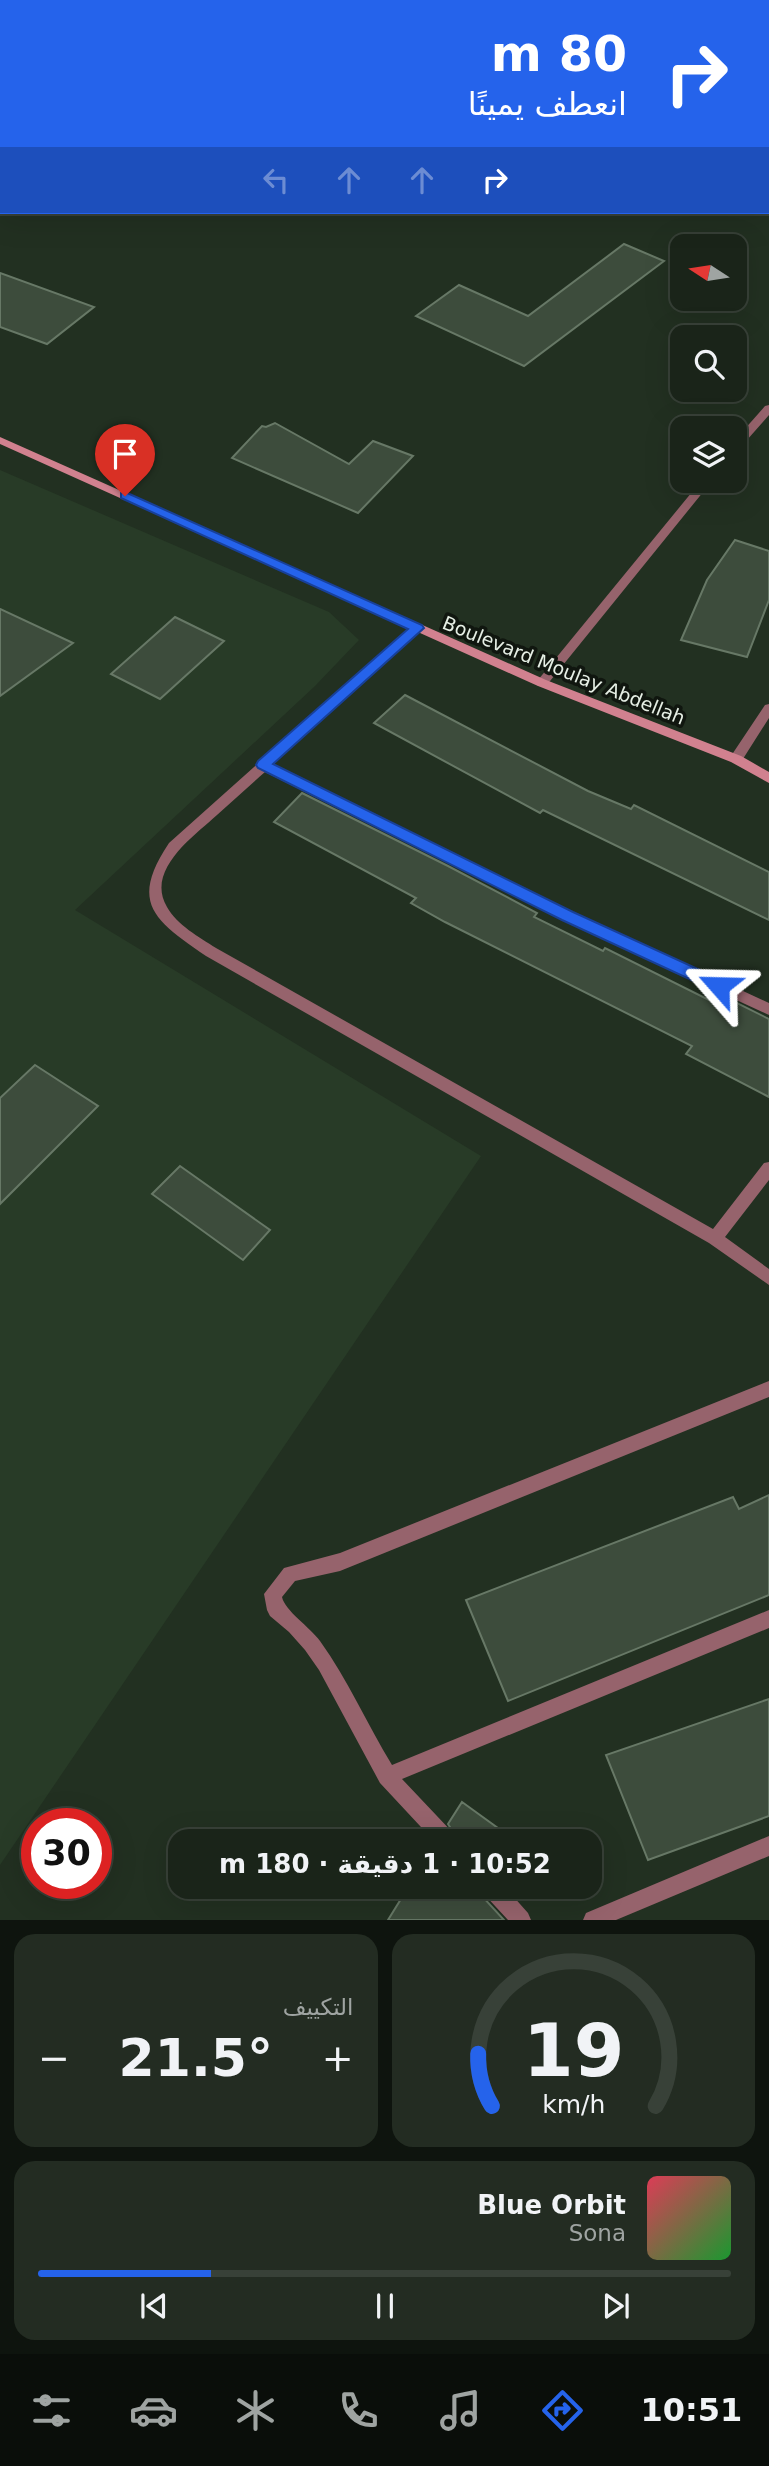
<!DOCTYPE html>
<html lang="ar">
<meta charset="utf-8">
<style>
body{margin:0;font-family:"DejaVu Sans","Noto Sans Arabic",sans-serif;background:#232c22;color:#f1f3f6;direction:rtl;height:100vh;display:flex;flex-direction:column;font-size:26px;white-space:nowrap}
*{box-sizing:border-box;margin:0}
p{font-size:23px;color:#9fa4a2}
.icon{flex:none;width:38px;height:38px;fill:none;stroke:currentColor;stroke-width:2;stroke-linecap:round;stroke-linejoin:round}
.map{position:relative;height:1920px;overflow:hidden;direction:ltr}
.panel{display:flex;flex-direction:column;gap:14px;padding:14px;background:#0e140e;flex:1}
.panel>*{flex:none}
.banner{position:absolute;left:0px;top:0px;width:770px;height:214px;box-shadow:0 7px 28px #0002,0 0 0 2px #384138;direction:rtl;background:#2563eb;color:#fff;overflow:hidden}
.needle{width:46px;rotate:282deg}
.controls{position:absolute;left:670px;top:234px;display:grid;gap:14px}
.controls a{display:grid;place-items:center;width:77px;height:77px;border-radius:14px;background:#1a2419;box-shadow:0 7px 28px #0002,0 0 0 2px #384138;font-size:35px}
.speed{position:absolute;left:21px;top:1808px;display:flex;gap:14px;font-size:35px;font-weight:700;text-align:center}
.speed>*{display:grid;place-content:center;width:91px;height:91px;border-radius:50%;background:#1a2419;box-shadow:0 7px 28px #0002,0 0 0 2px #384138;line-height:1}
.speed .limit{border:10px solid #d22;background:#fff;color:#111}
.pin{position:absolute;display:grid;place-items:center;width:60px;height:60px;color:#fff;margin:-72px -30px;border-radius:50% 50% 50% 0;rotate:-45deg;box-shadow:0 0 7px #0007}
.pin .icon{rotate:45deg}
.me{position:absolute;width:77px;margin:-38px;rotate:295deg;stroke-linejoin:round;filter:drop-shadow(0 0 5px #0008)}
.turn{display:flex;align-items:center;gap:24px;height:147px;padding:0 28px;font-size:32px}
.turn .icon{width:91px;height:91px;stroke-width:2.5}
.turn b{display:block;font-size:49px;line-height:60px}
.lanes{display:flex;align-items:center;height:66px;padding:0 28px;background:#0003;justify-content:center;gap:35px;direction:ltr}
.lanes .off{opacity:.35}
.big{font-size:52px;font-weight:700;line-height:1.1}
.panel .card{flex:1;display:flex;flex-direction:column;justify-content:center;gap:10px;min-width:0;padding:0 24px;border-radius:21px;background:#232c22}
.panel .dial{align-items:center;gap:0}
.dial svg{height:182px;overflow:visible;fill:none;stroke:#384138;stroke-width:7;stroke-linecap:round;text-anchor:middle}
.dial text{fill:#f1f3f6;stroke:none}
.song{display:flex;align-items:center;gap:21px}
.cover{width:84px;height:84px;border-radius:10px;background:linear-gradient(135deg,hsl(350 70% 55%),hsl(130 70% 35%))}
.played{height:7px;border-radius:4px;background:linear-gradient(90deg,#2563eb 25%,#384138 25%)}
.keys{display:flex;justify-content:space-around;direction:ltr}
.heat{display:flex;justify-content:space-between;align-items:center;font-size:38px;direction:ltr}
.panel .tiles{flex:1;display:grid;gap:14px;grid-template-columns:1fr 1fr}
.card:last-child{grid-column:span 2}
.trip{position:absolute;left:168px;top:1829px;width:434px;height:70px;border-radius:21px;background:#1a2419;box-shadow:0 7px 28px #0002,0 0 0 2px #384138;font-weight:700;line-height:70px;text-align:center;direction:rtl}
.menu{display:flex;height:112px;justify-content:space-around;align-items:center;background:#0a0e0a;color:#9fa4a2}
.menu .icon{width:49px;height:49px}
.menu .on{color:#2563eb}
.menu b{font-size:32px;color:#f1f3f6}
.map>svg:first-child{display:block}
.built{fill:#283b27}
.building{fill:#3d4c3c;stroke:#677866;stroke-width:2}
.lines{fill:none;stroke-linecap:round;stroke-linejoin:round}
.minor{fill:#96636c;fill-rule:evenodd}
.secondary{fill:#d1818f;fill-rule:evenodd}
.route{fill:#2563eb;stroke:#184099;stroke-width:2}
.labels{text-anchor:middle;stroke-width:7;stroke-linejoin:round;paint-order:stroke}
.street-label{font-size:19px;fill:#e6efe5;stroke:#10160f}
</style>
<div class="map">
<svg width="769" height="1920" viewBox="0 0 769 1920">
<rect width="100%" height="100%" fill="#223021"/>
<path class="built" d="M0,470L329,612L359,640L315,686L75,910L481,1156L0,1865Z"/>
<path class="building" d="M624,244L664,261L524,366L416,316L459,285L528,316Z
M0,273L94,307L47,344L0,327Z
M275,423L349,464L373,441L413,456L358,513L232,458L262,426L266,427Z
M735,540L769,551V600L747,657L681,640L707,580Z
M0,609L73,643L0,696Z
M175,617L224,641L160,699L111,674Z
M405,695L588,791L631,809L634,805L769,872V920L543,810L540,813L374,723Z
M302,793L448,866L537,913L534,917L603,951L605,948L721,1006L727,998L769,1019V1097L686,1054L692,1046L445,922L411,903L416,898L274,822Z
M35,1065L98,1106L0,1204V1098Z
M180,1166L270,1230L243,1260L152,1194Z
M769,1495V1595L508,1701L466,1600L733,1497L739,1509Z
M769,1699V1816L648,1860L606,1755Z
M462,1802L516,1841H459L448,1824Z
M409,1886H478L481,1895L504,1920H388Z"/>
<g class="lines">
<path class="minor" d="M251,0H262L264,2H252Z
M447,0H458L460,2H448Z
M768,87H769V93H768Z
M768,114H769V120H768Z
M769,405V415L739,449L735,450V440L765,406Z
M701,481H712L546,686H538L536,683L538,680Z
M417,624L421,625L423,628L421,631L273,764L573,912L769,1003V1015L563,920L265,772C249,786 233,801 217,815C194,836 145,870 167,907C177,925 199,937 216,948L713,1229L764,1163L769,1162V1180L725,1237L769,1269V1285L709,1243L206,956C154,920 129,903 169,843L413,625Z
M769,704V718L741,762H731L730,759L731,756L765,705Z
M769,1381V1397L340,1571L295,1581L282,1597C285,1611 310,1627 320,1641C348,1680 367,1724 392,1765L769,1610V1628L402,1779L454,1834L457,1841H434L380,1783L319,1670L305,1650L289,1632L270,1616L267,1610L264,1594L284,1568L340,1553Z
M769,1836V1856L616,1920H583L586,1913Z
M480,1886H504L528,1913L531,1920H508L483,1893Z"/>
<path class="secondary" d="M0,437L546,680L741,756L769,772V783L731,762L538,686L0,444Z"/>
</g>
<path class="route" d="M125,492L422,625L424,628L273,764L573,912L724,981L727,986L724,990H713L562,920L258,768L256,765L258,761L408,629L121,498V493Z"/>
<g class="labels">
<g class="street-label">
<text transform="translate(564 670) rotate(22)" y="7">Boulevard Moulay Abdellah</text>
</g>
</g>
</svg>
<div class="controls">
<a><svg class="needle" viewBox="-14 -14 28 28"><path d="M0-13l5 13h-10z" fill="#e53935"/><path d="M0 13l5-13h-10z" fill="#9fa4a2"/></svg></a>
<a><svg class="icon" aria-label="search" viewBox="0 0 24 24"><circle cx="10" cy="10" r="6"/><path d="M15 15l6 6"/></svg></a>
<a><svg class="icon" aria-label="layers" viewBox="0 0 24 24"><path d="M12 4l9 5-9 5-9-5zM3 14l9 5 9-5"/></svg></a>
</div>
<div class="speed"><div class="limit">30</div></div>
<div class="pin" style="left:125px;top:496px;background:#d93025"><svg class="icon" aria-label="arrive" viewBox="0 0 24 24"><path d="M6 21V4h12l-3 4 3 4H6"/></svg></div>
<svg class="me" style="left:719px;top:986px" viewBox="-20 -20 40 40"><path d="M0-17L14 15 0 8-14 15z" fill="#2563eb" stroke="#fff" stroke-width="4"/></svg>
<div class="trip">10:52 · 1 دقيقة · 180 m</div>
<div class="banner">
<div class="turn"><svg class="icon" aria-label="right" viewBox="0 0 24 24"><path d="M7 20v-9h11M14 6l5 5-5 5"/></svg><div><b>80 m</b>انعطف يمينًا</div></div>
<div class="lanes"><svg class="icon off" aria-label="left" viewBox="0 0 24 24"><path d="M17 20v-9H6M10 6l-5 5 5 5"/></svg><svg class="icon off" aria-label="ahead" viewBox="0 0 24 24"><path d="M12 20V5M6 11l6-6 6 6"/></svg><svg class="icon off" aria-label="ahead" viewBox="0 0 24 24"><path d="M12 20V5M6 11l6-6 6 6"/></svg><svg class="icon" aria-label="right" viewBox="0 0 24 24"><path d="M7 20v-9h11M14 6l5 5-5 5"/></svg></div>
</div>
</div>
<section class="panel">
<div class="tiles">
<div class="card dial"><svg viewBox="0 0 100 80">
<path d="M14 69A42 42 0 1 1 86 69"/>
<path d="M14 69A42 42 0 0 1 8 46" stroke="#2563eb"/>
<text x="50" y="56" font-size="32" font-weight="700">19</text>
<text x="50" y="72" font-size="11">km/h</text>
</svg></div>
<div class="card"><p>التكييف</p>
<div class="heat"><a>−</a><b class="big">21.5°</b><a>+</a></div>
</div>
<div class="card">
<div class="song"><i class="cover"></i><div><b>Blue Orbit</b><p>Sona</p></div></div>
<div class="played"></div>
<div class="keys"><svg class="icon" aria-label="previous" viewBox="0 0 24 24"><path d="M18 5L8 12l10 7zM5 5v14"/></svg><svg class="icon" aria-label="pause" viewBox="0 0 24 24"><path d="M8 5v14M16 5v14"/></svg><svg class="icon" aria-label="next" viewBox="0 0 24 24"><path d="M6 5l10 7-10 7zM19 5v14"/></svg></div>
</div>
</div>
</section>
<nav class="menu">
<b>10:51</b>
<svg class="icon on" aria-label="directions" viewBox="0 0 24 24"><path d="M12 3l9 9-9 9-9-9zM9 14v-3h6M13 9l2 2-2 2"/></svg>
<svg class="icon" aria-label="music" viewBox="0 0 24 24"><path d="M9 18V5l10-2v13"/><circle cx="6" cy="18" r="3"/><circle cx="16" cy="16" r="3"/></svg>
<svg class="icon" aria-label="phone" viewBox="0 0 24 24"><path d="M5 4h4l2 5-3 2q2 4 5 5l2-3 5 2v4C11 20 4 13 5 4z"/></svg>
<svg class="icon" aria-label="climate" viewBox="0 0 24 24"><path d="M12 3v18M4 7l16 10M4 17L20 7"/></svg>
<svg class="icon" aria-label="car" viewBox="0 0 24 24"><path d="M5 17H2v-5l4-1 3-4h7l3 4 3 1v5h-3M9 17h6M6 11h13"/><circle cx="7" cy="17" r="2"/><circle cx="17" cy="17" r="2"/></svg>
<svg class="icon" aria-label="filters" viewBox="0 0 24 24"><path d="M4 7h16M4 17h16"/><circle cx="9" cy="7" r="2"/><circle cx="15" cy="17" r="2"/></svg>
</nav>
